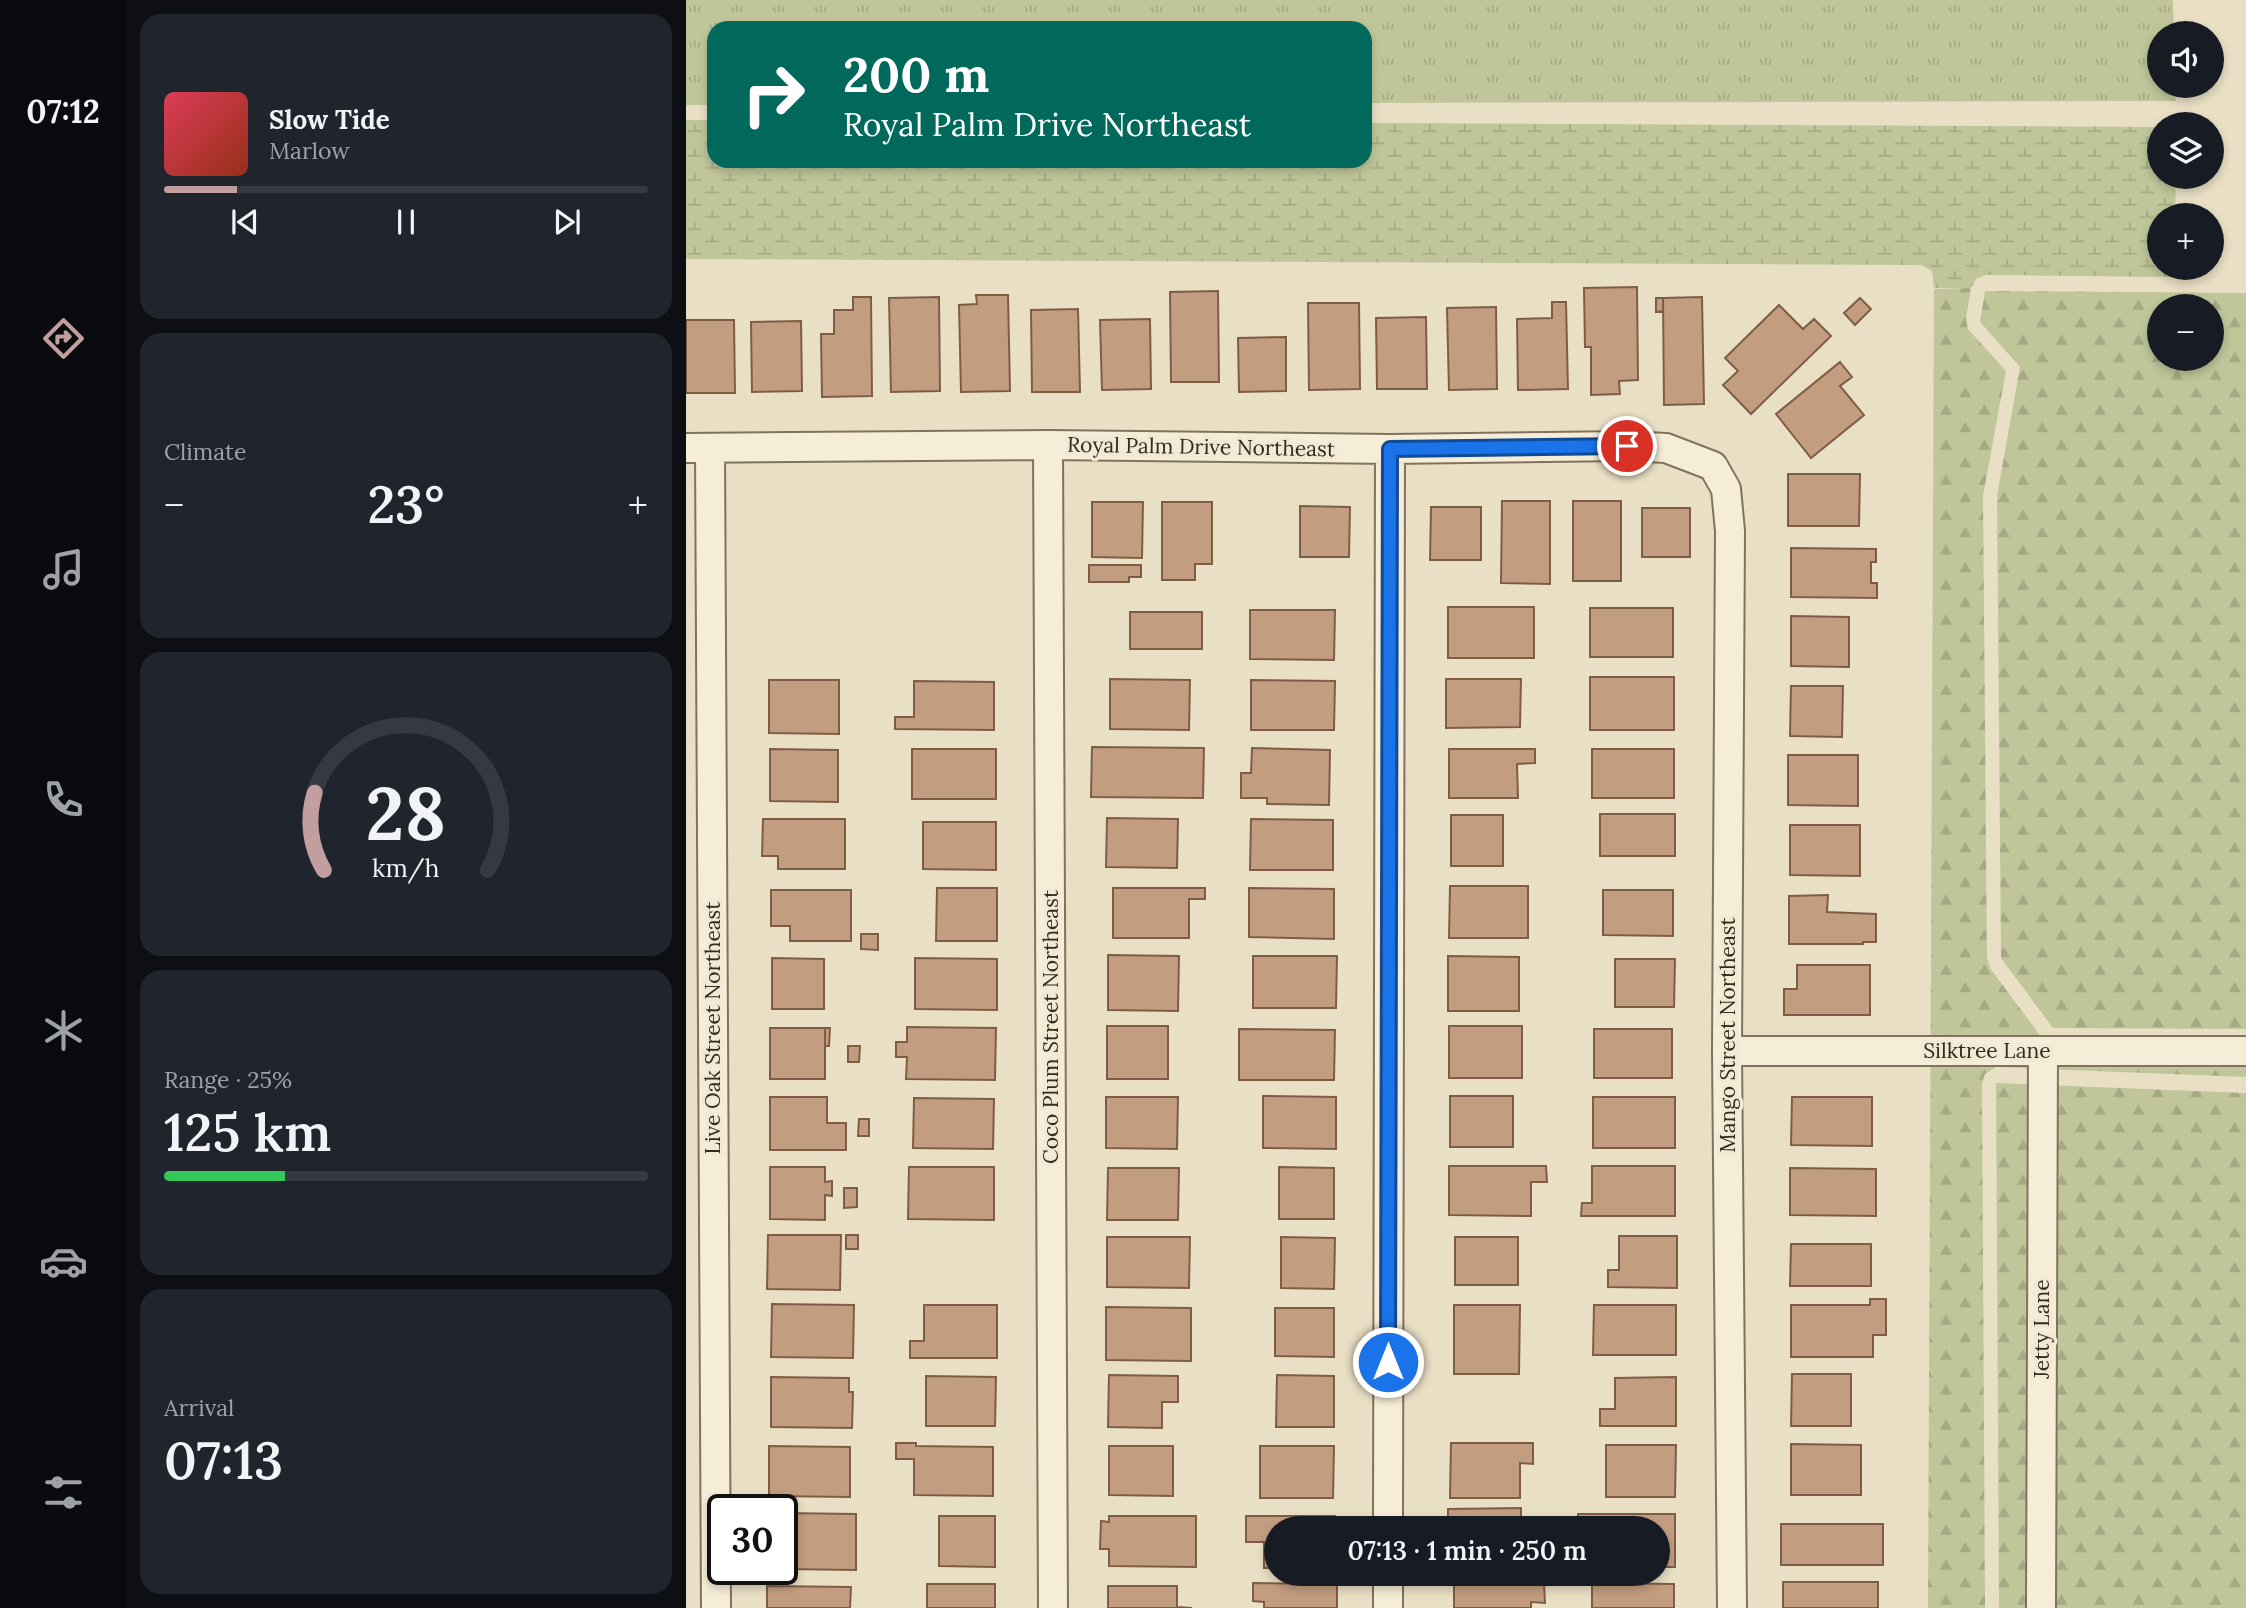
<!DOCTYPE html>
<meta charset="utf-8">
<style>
body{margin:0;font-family:Lora,serif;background:#20242c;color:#f1f3f6;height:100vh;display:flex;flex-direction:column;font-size:26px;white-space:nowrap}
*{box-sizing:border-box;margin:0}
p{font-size:23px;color:#9ea1a6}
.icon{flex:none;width:38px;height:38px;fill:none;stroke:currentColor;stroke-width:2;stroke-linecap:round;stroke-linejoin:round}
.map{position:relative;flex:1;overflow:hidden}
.drawer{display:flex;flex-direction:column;gap:14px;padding:14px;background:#0d0f14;width:560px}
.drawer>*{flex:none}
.top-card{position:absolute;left:21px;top:21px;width:665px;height:147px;border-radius:21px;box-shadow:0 4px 10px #0003;background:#00695c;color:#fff;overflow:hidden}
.buttons{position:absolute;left:1461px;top:21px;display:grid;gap:14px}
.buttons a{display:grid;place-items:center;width:77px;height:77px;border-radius:50%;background:#171b24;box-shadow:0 4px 10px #0003;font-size:35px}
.speed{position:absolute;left:21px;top:1494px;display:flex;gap:14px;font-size:35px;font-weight:700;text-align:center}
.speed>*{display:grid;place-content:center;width:91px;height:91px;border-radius:50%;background:#171b24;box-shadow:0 4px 10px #0003;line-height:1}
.speed .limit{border:4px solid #111;border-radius:10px;background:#fff;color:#111}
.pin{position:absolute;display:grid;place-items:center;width:60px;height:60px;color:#fff;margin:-30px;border:4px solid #fff;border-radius:50%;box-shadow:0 2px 7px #0007}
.me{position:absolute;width:77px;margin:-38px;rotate:0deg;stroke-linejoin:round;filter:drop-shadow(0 0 5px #0008)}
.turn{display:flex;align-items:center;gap:24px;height:147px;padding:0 21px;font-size:32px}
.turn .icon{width:91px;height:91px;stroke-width:2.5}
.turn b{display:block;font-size:49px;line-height:60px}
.big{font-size:52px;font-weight:600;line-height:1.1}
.drawer .tile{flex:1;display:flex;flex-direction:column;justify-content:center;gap:10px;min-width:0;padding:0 24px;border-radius:21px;background:#20242c}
.drawer .dial{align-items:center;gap:0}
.dial svg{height:182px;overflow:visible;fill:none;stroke:#363941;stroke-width:7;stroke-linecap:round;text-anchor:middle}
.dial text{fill:#f1f3f6;stroke:none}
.song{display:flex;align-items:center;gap:21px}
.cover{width:84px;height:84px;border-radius:10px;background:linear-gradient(135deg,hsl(350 70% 55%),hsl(10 70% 35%))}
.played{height:7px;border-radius:4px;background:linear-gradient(90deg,#c39e9e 15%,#363941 15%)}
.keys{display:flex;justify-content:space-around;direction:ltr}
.heat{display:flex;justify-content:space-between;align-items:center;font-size:38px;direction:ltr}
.charge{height:10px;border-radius:5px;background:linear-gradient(90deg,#34c759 25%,#363941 0)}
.trip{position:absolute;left:578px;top:1516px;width:406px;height:70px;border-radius:35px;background:#171b24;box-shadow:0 4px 10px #0003;font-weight:600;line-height:70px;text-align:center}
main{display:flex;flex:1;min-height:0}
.dock{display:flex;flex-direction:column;width:126px;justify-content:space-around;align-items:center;background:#090b0e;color:#9ea1a6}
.dock .icon{width:49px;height:49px}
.dock .current{color:#c39e9e}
.dock b{font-size:32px;color:#f1f3f6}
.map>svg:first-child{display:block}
.grass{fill:url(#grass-tufts)}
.forest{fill:url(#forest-firs);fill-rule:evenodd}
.wetland{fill:url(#wetland-marsh)}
.building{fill:#c39d7f;stroke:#7f5d45;stroke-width:2}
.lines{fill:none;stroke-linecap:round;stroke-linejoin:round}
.minor-casing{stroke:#82725d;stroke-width:32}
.minor{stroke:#f5edd7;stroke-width:28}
.route-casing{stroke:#114b97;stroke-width:18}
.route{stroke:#1a73e8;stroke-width:12}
.labels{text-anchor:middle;stroke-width:7;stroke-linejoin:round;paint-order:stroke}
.street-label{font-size:21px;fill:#342a1f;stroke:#f1e9d4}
</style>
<main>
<nav class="dock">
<b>07:12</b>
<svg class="icon current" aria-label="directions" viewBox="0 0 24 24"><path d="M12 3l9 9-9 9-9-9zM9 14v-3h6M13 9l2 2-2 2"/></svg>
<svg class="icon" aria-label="music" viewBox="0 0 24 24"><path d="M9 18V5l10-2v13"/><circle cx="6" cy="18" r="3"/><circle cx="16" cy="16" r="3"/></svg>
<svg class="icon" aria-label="phone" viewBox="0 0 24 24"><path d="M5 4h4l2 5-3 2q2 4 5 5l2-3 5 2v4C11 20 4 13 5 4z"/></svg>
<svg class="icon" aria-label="climate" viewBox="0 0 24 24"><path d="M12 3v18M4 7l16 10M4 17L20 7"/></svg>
<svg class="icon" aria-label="car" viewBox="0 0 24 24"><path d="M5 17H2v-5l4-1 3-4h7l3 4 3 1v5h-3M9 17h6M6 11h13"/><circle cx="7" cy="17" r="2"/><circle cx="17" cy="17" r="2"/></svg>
<svg class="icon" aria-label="filters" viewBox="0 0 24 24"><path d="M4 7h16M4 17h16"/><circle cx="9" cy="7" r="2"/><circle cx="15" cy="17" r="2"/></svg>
</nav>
<section class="drawer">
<div class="tile">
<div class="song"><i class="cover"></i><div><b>Slow Tide</b><p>Marlow</p></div></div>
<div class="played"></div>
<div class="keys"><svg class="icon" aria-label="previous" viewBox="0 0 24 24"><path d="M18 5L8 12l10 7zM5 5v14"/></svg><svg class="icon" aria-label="pause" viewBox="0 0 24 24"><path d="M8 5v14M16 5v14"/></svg><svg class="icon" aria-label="next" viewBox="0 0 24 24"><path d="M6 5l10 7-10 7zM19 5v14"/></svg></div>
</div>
<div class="tile"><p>Climate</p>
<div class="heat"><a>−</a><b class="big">23°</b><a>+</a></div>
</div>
<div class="tile dial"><svg viewBox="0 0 100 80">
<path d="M14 69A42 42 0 1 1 86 69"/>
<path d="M14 69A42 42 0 0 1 10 35" stroke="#c39e9e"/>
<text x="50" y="56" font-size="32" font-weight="700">28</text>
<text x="50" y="72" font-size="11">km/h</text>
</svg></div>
<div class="tile"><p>Range · 25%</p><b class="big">125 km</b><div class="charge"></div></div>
<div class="tile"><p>Arrival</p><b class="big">07:13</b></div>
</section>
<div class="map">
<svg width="1560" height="1608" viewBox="0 0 1560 1608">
<defs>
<pattern id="grass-tufts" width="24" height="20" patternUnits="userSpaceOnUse" patternTransform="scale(1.75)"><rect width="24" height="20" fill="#c0c69a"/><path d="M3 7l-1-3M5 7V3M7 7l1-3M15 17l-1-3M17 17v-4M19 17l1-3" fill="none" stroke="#a6aa84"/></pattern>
<pattern id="forest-firs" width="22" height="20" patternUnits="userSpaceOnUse" patternTransform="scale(1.75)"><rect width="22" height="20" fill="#c0c69a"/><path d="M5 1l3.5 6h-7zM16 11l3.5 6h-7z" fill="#a6aa84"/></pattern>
<pattern id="wetland-marsh" width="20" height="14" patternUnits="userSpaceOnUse" patternTransform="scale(1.75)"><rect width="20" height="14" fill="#c0c69a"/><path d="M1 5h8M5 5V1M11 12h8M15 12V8" fill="none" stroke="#a6aa84"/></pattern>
</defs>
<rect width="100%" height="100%" fill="#e9dfc5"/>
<path class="grass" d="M0,0H1487L1488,33H1474V86H1489L1490,101L679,103V28H28V105H0Z"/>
<path class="forest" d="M1285,288L1280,319L1282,329L1320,371L1297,496L1301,958L1304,968L1356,1038L1560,1044V1077L1310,1067L1299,1074L1296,1083L1299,1608H1242L1248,289Z
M1299,291L1560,293V1029L1367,1028L1315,958L1311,496L1334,367L1294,322ZM1474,306H1526V359H1474Z
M1310,1083L1560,1093V1608H1313Z"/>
<path class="wetland" d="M0,120H28V161H679V123L1473,127L1474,177H1490L1489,215H1474V268H1488L1487,277L1299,275L1290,279L1285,288H1248L1246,271L1235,265L0,259Z"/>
<path class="building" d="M951,287L952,380L933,381L934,394L905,395V347H899L898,288Z
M532,291L533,382H485L484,292Z
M290,295H322L324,391L275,392L273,305L291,304Z
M167,297H185L186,396L136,397L135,334H148V310H167Z
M253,297L254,391L205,392L203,298Z
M1016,297L1018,404L978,405L977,298Z
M970,298H977V311L970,312Z
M1174,298L1185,309L1169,325L1158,313Z
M866,302H880L882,389L832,390L831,319L866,318Z
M622,303H673L674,389L623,390Z
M1093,305L1117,329L1128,319L1145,336L1065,414L1037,385L1052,371L1039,358Z
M810,307L811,389L763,390L761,308Z
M392,309L394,392H346L345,310Z
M740,317L741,389H691L690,318Z
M464,319L465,389L416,390L414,320Z
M0,320H48L49,393H0Z
M115,321L116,391L66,392L65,322Z
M600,337V391L553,392L552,338Z
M1154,362L1166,377L1154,386L1178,415L1125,458L1090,414Z
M1102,474H1174L1173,526H1102Z
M816,501H864V584L815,583Z
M887,501H935V581H887Z
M406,502H457L456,558L406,557Z
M476,502H526V564H509V580H476Z
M614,506L664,507L663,557H614Z
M745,507H795V560H744Z
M956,508H1004V557H956Z
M1105,548L1190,549V562H1185V583H1191V598L1105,597Z
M403,565H455V577H443V582H403Z
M762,607H848V658H762Z
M904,608H987V657H904Z
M564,610H649L648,660L564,659Z
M444,612H516V649H444Z
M1105,616L1163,617V667L1105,666Z
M904,677H988V730H904Z
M424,679L504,680L503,730L424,729Z
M760,679H835L834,727L760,728Z
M83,680H153V734L83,733Z
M565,680L649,681L648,730H565Z
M228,681L308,682V730L209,729V717H228Z
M1105,686H1157L1156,737L1104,736Z
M406,747L518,748L517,798L405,797Z
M566,748L644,750L643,805L581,804V798H555V773H565Z
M84,749L152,750V802L84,801Z
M226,749H310V799H226Z
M763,749H849V763L831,764L832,798H763Z
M906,749H988V798H906Z
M1102,755H1172V806L1102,805Z
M914,814H989V856H914Z
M765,815H817V866H765Z
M421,818L492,819L491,868L420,867Z
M77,819H159V869H92V856H76Z
M565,819L647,820V870H564Z
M237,822H310V870L237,869Z
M1104,825H1174V876L1104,875Z
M764,886H842V938H763Z
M251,888H311V941H250Z
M427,888H519V899H503V938H427Z
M563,888L648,889V939L563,937Z
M85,890H165V941H104V926H85Z
M917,890H987V936L917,935Z
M1142,895L1141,912L1190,914V942H1177V944H1103V896Z
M175,934H192V950L175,949Z
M422,955L493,956L492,1011L422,1010Z
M567,956H651L650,1008H567Z
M762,956L833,957V1011H762Z
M86,958L138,959V1009H86Z
M229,958L311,959V1010L229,1009Z
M929,959H989L988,1007H929Z
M1111,965H1184V1015H1098V989H1111Z
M421,1026H482V1079H421Z
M763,1026H836V1078H763Z
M221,1027L310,1028L309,1080L220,1079L221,1057H210V1042H221Z
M84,1028H139V1079H84Z
M139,1028H144L143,1046H139Z
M553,1029L649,1030L648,1080H553Z
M908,1029H986V1078H908Z
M162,1046H174L173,1062H162Z
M577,1096L650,1097V1149L577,1148Z
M764,1096H827V1147H764Z
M84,1097H141V1123H160V1150H84Z
M420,1097H492L491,1149L420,1148Z
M907,1097H989V1148H907Z
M1106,1097H1186V1146L1105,1145Z
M228,1098L308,1099L307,1149L227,1148Z
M173,1119H183V1136H172Z
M763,1166H860L861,1182H845V1216L763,1215Z
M906,1166H989V1216H895L896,1203H906Z
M84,1167H139V1182L146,1181V1196L139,1195V1220L84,1219Z
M223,1167H308V1220L222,1219Z
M593,1167L648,1168V1219H593Z
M422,1168H493L492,1220H421Z
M1104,1168L1190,1169V1216L1104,1215Z
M158,1188H171V1207L158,1208Z
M82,1235H155L154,1290L81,1289Z
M160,1235H172V1249H160Z
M933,1236H991V1288L922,1287V1270H933Z
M421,1237H504L503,1288L421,1287Z
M595,1237L649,1238L648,1289L595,1288Z
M769,1237H832V1285H769Z
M1105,1244H1185V1286H1104Z
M1184,1299H1200V1335H1187V1357H1105V1305H1184Z
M86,1304L168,1305L167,1358L85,1357Z
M238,1305H311V1358H224V1341H238Z
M768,1305H834L833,1374H768Z
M908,1305H990V1355H907Z
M420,1307L505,1308V1361L420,1360Z
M589,1308H648V1357L589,1356Z
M1106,1374H1165V1426H1105Z
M423,1375L492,1376V1402H476V1428L422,1427Z
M591,1375L648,1376V1427H590Z
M240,1376L310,1377L309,1426H240Z
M85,1377L163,1378V1392H167L166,1428L85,1427Z
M990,1377V1426H914V1409H929V1378Z
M210,1443H230V1446L307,1447V1496L228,1495V1459H210Z
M765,1443H847V1464L834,1463V1498H764Z
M1105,1444L1175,1445V1495H1105Z
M920,1445H990L989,1497H920Z
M83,1446L164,1447V1497L83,1496Z
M423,1446H487V1496L423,1495Z
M574,1446H648L647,1498H574Z
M835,1508V1528H762V1509Z
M96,1513L170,1514V1570L96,1569Z
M892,1514H989V1567H971V1528H902V1525H892Z
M253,1516H309V1567L253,1566Z
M423,1516H510V1567L423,1566V1549H414L415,1521L423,1522Z
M560,1516H649V1519H656V1528H590V1568H578V1542H560Z
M1095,1524H1197V1565H1095Z
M1097,1582H1192V1608H1097Z
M567,1583L651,1584V1608H578V1602L567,1601Z
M768,1583H858L859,1603L845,1602V1608H768Z
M906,1583L988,1584V1608H906Z
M241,1584H309V1608H241Z
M81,1586L165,1587L164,1608H81Z
M422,1586H491V1607L506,1608H422Z"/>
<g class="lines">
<g class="minor-casing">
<path id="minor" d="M362,445L367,1608
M0,448L362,445L704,449L941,446L980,448L1027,466L1040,489L1044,531L1041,1051L1046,1608
M24,448L30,1608
M1041,1051H1560
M702,1528L704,449
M702,1608V1573
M1355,1608L1357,1051"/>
</g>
<use href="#minor" class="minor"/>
</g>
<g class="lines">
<g class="route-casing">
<path id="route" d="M702,1362L704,449L941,446"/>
</g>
<use href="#route" class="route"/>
</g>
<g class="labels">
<g class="street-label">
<text transform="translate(515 447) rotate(1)" y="7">Royal Palm Drive Northeast</text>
<text transform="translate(365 1027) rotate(-90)" y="7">Coco Plum Street Northeast</text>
<text transform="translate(27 1028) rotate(-90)" y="7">Live Oak Street Northeast</text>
<text transform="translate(1042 1035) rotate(-90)" y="7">Mango Street Northeast</text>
<text x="1301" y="1058">Silktree Lane</text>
<text transform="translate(1356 1329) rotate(-90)" y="7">Jetty Lane</text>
</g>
</g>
</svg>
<div class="buttons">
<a><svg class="icon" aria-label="sound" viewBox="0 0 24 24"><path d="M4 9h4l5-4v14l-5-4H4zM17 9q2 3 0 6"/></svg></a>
<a><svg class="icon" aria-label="layers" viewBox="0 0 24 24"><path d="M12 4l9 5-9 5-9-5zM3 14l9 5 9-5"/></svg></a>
<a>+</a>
<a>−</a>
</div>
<div class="speed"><div class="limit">30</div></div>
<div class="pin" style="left:941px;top:446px;background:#d93025"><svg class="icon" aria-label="arrive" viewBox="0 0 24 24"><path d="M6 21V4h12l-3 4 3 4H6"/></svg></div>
<svg class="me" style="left:702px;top:1362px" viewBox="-20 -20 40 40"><circle r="17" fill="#1a73e8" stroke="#fff" stroke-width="3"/><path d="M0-11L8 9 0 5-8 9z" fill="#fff"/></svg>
<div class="trip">07:13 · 1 min · 250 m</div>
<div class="top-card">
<div class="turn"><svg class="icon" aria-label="right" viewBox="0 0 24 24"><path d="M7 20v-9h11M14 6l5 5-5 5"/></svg><div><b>200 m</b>Royal Palm Drive Northeast</div></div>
</div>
</div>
</main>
